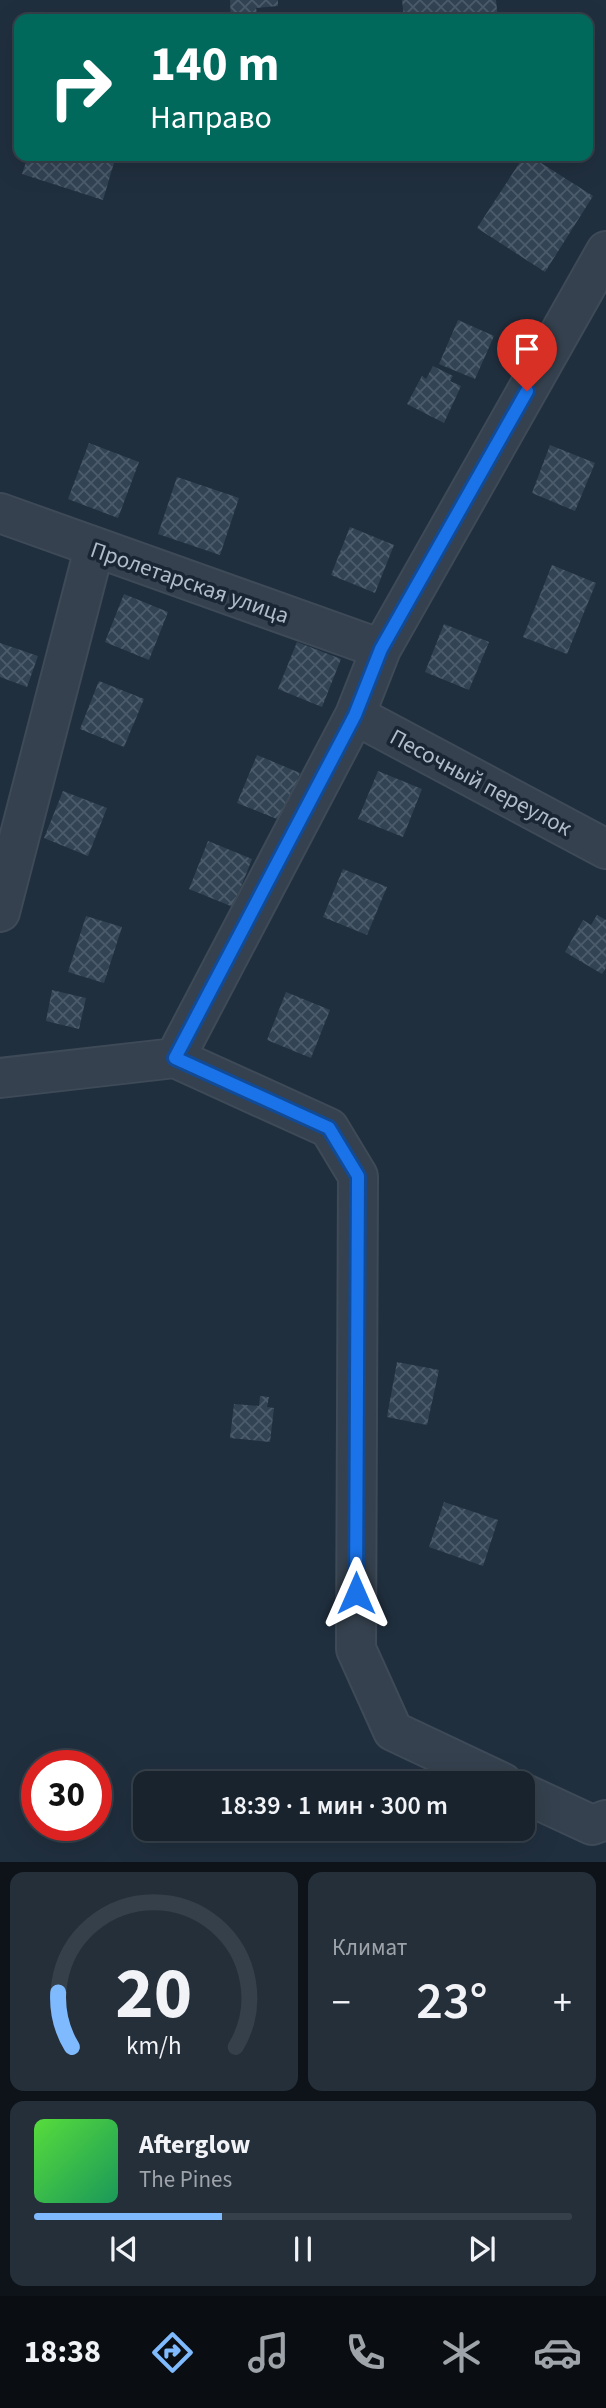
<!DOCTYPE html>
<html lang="ru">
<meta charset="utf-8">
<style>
body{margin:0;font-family:"Source Sans 3",sans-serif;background:#252f3a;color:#f1f3f6;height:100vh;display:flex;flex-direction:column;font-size:26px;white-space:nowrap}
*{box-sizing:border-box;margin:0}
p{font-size:23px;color:#9fa4aa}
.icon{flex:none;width:38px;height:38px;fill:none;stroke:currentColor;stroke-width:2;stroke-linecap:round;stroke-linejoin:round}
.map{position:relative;height:1862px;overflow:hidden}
.side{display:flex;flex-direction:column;gap:10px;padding:10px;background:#0d1319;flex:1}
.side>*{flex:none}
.top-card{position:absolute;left:14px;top:14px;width:579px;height:147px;border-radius:14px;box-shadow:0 7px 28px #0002,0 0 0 2px #36404a;background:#00695c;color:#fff;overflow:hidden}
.speed{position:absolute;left:21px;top:1750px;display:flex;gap:14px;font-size:35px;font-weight:700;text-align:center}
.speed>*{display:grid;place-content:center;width:91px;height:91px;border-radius:50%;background:#18232e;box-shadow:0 7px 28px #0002,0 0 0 2px #36404a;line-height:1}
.speed .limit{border:10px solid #d22;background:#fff;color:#111}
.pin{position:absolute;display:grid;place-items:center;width:60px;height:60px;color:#fff;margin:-72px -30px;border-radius:50% 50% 50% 0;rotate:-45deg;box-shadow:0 0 7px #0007}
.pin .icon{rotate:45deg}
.me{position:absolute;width:77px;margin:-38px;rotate:0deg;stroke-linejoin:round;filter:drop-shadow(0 0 5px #0008)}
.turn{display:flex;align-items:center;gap:24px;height:147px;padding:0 21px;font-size:32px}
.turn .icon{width:91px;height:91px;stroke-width:2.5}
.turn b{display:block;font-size:49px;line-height:60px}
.big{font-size:52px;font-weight:600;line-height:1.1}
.side .card{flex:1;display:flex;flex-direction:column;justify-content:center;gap:10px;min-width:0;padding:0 24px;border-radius:14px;background:#252f3a}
.side .dial{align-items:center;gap:0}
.dial svg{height:182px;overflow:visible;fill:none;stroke:#36404a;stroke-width:7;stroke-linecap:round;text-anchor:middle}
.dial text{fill:#f1f3f6;stroke:none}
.song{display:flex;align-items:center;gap:21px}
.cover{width:84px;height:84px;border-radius:10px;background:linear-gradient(135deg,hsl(110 70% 55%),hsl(150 70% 35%))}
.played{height:7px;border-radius:4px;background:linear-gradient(90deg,#7fbaff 35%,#36404a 35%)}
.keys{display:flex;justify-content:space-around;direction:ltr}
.heat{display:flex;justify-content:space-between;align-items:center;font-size:38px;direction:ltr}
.side .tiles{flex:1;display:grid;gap:10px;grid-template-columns:1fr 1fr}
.card:last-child{grid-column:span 2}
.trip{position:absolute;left:133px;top:1771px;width:402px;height:70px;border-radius:14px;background:#18232e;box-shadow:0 7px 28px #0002,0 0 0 2px #36404a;font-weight:600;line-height:70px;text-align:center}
.dock{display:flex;height:112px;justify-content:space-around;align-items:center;background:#0a0e12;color:#9fa4aa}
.dock .icon{width:49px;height:49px}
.dock .on{color:#7fbaff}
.dock b{font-size:32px;color:#f1f3f6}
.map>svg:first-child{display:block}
.building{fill:url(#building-cross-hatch)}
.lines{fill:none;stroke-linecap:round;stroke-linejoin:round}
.minor-casing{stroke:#3e4a57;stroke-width:42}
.minor{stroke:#35414e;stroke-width:38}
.route-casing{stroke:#114b97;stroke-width:18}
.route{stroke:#1a73e8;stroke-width:12}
.labels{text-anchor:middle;stroke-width:7;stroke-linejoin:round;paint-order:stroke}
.street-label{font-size:23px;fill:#b0bcc9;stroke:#1a2633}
</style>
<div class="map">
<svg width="606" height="1862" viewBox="0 0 606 1862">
<defs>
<pattern id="building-cross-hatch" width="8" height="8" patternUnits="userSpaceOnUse" patternTransform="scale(1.75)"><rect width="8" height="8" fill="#324354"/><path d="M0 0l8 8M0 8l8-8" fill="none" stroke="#4d5c6b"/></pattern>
</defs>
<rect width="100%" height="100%" fill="#202f3e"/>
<path class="building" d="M230,0H278V6L256,8L258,18L231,19Z
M402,0H496L498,19H404Z
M28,156H116L103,200L22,174Z
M524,156H530L593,196L545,272L477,228Z
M458,320L494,336L475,379L439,364Z
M433,366L453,376L450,381L461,386L444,423L407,404L422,376L426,379Z
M89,443L139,462L118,518L68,499Z
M550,445L595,463L575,511L532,493Z
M177,477L239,498L220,555L158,534Z
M350,527L394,545L375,593L331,575Z
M552,565L596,583L567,654L523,637Z
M124,594L168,612L149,660L105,642Z
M444,624L489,642L469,690L425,672Z
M297,642L341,659L322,707L278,689Z
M0,643L38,656L27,687L0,677Z
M99,681L144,699L124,747L80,729Z
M257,755L300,773L282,821L237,803Z
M378,771L422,789L403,837L358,819Z
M63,791L107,808L88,856L44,838Z
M208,841L252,859L233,907L189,889Z
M343,869L387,887L367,935L323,917Z
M597,915L606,920V968L602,974L565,952L583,920L591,925Z
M86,916L122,927L104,983L68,972Z
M52,990L86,998L79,1029L46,1021Z
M286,992L330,1010L311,1058L267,1040Z
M397,1362L439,1370L427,1425L387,1417Z
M260,1396L269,1397L267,1407L274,1408L270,1442L230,1438L234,1404L259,1406Z
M444,1502L498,1520L483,1566L429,1547Z"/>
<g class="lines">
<g class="minor-casing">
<path id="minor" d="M0,513L381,649
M355,715L606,849
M0,912L94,549
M175,1058L355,715L381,649L606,251
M0,1078L175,1058L329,1128L358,1176L356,1649L393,1731L503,1783
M523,1793L592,1825L606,1820"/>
</g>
<use href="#minor" class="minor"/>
</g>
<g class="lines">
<g class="route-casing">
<path id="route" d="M356,1593L358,1176L329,1128L175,1058L355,715L381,649L527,391"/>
</g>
<use href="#route" class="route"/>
</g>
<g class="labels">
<g class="street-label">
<text transform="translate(190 582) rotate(19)" y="8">Пролетарская улица</text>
<text transform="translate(481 782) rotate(28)" y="8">Песочный переулок</text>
</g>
</g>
</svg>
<div class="speed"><div class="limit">30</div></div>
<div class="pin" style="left:527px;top:391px;background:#d93025"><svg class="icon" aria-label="arrive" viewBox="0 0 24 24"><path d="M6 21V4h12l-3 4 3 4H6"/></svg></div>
<svg class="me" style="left:356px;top:1593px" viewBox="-20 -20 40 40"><path d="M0-17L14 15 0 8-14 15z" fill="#1a73e8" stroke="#fff" stroke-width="4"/></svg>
<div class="trip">18:39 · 1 мин · 300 m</div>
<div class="top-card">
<div class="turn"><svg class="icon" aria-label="right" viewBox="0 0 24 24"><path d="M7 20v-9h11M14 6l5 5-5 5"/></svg><div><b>140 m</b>Направо</div></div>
</div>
</div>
<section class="side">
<div class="tiles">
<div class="card dial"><svg viewBox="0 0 100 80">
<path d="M14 69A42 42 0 1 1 86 69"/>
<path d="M14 69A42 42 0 0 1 8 45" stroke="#7fbaff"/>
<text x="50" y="56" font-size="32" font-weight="700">20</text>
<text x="50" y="72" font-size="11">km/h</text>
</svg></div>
<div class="card"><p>Климат</p>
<div class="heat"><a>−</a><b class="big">23°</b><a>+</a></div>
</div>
<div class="card">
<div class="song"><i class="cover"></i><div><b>Afterglow</b><p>The Pines</p></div></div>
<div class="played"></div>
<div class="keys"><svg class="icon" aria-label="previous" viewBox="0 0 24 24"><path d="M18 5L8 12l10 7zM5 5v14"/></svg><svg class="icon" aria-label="pause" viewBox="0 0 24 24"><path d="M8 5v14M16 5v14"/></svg><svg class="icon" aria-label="next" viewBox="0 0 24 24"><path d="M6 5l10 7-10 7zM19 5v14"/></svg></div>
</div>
</div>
</section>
<nav class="dock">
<b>18:38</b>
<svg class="icon on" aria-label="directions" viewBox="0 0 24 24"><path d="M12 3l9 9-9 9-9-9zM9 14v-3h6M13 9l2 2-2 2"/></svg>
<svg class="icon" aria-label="music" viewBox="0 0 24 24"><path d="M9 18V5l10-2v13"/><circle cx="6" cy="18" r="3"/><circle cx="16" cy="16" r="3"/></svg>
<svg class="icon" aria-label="phone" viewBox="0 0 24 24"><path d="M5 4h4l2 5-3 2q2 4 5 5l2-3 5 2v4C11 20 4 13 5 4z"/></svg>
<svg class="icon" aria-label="climate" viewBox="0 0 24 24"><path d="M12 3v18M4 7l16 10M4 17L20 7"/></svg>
<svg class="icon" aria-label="car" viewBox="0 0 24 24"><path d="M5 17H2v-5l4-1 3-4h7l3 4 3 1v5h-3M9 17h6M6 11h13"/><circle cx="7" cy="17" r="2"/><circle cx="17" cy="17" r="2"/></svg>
</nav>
